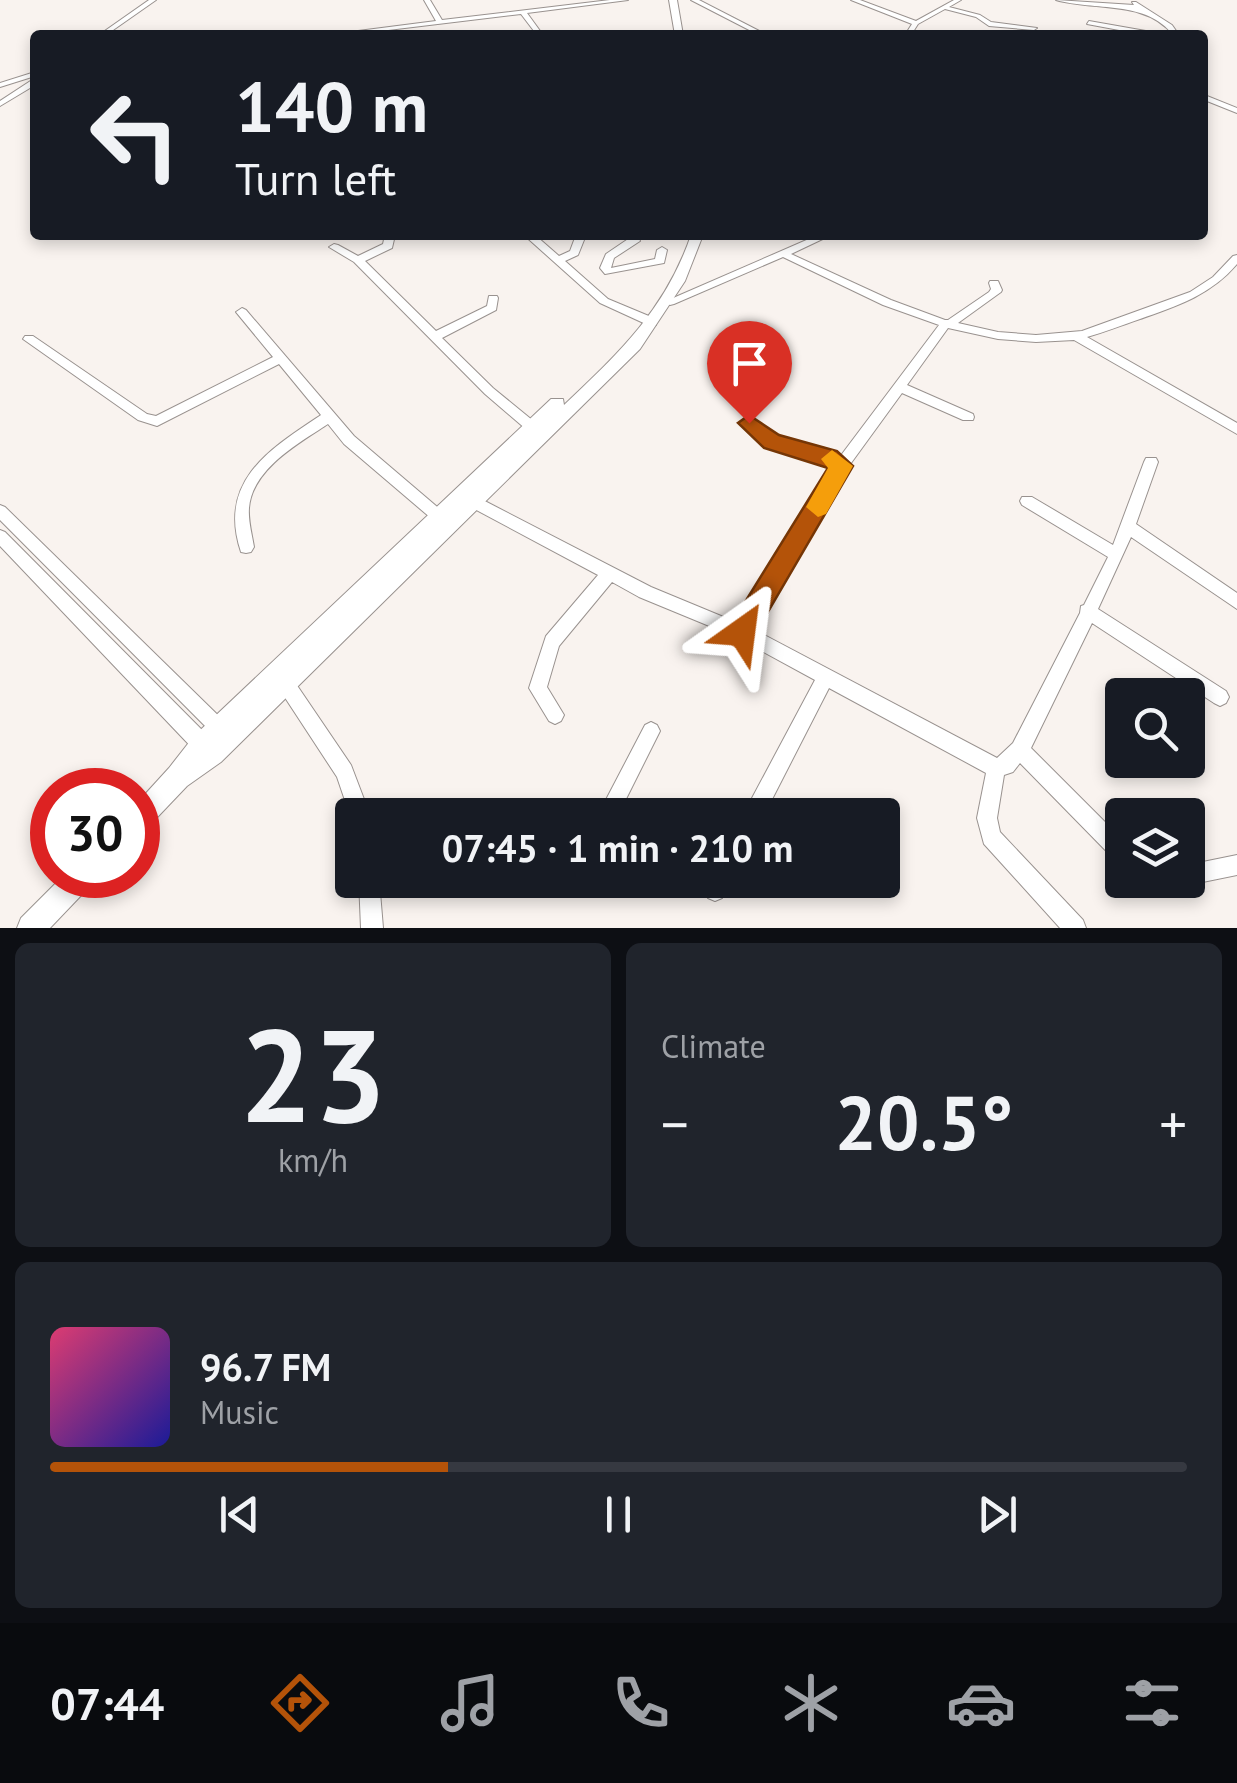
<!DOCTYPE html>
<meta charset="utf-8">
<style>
body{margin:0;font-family:"PT Sans",sans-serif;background:#20242c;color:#f1f3f6;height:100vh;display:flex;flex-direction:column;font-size:38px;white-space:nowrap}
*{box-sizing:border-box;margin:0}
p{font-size:32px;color:#9ea1a6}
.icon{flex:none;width:55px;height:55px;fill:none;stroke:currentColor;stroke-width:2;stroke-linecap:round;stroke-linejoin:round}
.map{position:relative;height:928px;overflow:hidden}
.side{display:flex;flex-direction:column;gap:15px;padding:15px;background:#0d0f14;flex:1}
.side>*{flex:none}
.guide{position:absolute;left:30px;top:30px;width:1178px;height:210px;border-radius:10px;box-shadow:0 5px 15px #0003;background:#171b24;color:#f1f3f6;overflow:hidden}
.buttons{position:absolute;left:1105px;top:678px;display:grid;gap:20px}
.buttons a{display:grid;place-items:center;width:100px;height:100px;border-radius:10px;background:#171b24;box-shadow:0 5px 15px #0003;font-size:50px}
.speed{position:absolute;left:30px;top:768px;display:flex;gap:20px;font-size:50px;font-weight:700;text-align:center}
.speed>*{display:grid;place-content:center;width:130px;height:130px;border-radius:50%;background:#171b24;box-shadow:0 5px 15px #0003;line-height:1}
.speed .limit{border:15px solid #d22;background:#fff;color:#111}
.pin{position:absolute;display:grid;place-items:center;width:85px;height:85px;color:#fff;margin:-102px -42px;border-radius:50% 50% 50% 0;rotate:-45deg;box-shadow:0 0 10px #0007}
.pin .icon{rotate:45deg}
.me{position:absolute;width:110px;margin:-55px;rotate:31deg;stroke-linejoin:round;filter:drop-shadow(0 0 8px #0008)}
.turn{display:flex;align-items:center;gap:35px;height:210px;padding:0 40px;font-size:45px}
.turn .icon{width:130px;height:130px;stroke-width:2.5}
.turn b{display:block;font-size:70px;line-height:85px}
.big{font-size:75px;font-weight:700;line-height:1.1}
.side .tile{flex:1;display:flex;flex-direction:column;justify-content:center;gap:15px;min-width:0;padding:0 35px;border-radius:15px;background:#20242c}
.side .dial{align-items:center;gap:0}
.dial b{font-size:130px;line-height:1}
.song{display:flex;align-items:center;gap:30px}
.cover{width:120px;height:120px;border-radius:15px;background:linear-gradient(135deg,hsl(340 70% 55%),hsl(240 70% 35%))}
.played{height:10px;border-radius:5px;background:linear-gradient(90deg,#b45309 35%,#363941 35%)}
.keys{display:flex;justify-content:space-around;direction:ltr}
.heat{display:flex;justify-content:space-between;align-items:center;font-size:55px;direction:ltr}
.side .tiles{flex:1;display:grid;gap:15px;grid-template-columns:1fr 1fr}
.tile:last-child{grid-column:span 2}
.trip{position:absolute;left:335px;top:798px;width:565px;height:100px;border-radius:10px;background:#171b24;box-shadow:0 5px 15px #0003;font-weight:700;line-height:100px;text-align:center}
.menu{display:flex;height:160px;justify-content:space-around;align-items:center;background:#090b0e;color:#9ea1a6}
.menu .icon{width:70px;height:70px}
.menu .selected{color:#b45309}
.menu b{font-size:45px;color:#f1f3f6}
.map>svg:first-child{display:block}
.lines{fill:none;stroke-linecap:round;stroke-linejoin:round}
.minor-casing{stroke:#99928f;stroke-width:2}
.major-casing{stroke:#99928f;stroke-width:2}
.minor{fill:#fff;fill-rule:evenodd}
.major{fill:#fff;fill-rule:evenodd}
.route{fill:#b45309;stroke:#753606;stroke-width:2.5}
.slow{fill:#f59e0b}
</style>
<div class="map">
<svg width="1237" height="928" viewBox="0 0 1237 928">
<rect width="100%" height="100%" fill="#f9f3ef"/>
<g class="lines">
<g class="minor-casing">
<path id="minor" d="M149,0H156L106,35H99Z
M424,0H430L442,20L610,0H628L527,13L543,35H537L521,14L347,35H327L436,21Z
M691,0H699L767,35H759Z
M851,0H860L916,21L954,0H961L949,7L980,15L991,22L1037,28L1034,30L989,26L976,17L945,9L918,24L911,35H905L912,24Z
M1056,0L1134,5L1132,2H1136L1172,25L1179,35H1173C1147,0 1094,11 1056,0Z
M1089,21L1157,33L1160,35H1146L1087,24Z
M35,72V76L0,87V83Z
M32,80H35V85L0,106V101Z
M1202,94L1237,108V113L1202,99Z
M385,235H395L392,248L365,261L436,331L487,306L489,296H497L498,298L496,310L442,338L493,388L537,424L539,427L537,430H527L485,394L354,262L329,247L334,244L338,245L358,256L383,244Z
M524,235H535L559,256L570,251L576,235H586L578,255L565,261L608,299L656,319V325H648L600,303Z
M634,235L638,236L640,241L614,258L611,268L655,259L657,250L662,247L667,250L664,263L605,274L600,268L606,254Z
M818,235H831L791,254L891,300L945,320H948L989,292L991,289L989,283L990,281H998L1002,290L1001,292L958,323L998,332L1036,335L1082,331L1190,292L1213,277L1233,256L1237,255V264C1211,295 1177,306 1140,319C1122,325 1105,332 1087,337L1237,423V434L1074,340L1036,342L998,339L948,328L907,385L973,414L974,417L973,420H963L902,393L846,470L753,629L997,758L1013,743L1080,613L1081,606L1084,605L1108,557L1022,505L1020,501L1022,497H1032L1113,545L1144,462L1146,458H1156L1158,462L1136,524L1237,593V609L1131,537L1098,609L1226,691L1229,697L1226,703L1220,706L1214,703L1092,623L1031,748L1122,839V863L1115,860L1020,763L1013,772L1004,775L997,818L1000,832L1083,920L1086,928H1060L984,844L977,818L986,773L829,688L764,815H743L815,680L736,637L639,597L612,582L559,646L547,687L564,715L561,721L555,724L549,721L529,688L546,636L598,575L467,505L465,501L467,497H477L651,587L738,623L833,467C805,448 773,449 744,426L742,423L744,420C757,419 763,428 774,434C795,444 819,446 839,458L939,325L883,305L783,257L674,304L670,305L664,302Z
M242,308L246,310L354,436L442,511L444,515L442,519L437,521L432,519L344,444L328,424C299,443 252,469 249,508C248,521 252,534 254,547L251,552L246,553L241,552C217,481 270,449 321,415L279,364L157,426L138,420L23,339L25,336H33L147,414L156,416L273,357L236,312Z
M0,505L5,507L228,725L231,731L228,737L222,740L216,737L0,520Z
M0,530L5,532L212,740L214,747L212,754L205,756L198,754L0,546Z
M286,676L292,678L351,765L370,815H352V821L337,777L280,690L277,684L280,678Z
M651,722L657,725L660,731L618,815H598L645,725Z
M1237,855V875L1188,885L1181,882L1180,880H1188V865Z
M359,880H379L383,928H361Z
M710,880H731L722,898L715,901L708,898L705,891Z"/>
</g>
<g class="major-casing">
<path id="major" d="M669,0H677L683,35H675Z
M691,235H703L685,281L640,349L221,762L187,786L147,828L138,831V802L169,768L194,736L551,399H563L564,405C619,353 666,309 691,235Z
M64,875H96L92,884L50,928H17L21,918Z"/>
</g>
<use href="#minor" class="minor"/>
<use href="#major" class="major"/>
</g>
<path class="route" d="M749,415L779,435L837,451L853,466L751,641L742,645L732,641L728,632L732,623L828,468L764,448L738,423Z"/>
<path class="slow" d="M832,450L853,466L826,514L818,517L806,507L828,468L821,459Z"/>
</svg>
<div class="buttons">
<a><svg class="icon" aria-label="search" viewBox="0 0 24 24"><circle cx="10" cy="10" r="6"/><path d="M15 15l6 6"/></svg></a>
<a><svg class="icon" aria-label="layers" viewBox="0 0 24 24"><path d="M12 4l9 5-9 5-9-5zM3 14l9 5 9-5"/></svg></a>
</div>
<div class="speed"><div class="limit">30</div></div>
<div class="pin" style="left:749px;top:423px;background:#d93025"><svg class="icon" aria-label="arrive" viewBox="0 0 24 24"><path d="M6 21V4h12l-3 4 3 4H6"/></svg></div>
<svg class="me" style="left:742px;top:632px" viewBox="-20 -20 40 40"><path d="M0-17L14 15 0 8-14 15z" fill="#b45309" stroke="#fff" stroke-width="4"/></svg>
<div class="trip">07:45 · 1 min · 210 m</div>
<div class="guide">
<div class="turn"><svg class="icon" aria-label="left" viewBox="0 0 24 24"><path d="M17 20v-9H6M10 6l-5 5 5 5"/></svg><div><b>140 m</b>Turn left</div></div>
</div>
</div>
<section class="side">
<div class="tiles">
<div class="tile dial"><b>23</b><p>km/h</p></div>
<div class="tile"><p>Climate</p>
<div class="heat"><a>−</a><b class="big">20.5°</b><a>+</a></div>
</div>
<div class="tile">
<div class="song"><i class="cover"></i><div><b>96.7 FM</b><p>Music</p></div></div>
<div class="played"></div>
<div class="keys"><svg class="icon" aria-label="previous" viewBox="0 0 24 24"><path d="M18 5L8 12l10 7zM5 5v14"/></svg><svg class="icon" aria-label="pause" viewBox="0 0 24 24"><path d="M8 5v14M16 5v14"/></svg><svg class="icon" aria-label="next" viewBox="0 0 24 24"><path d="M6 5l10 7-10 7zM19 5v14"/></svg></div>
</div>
</div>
</section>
<nav class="menu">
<b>07:44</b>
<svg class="icon selected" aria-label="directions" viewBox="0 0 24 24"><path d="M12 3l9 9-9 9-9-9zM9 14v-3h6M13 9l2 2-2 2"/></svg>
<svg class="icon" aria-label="music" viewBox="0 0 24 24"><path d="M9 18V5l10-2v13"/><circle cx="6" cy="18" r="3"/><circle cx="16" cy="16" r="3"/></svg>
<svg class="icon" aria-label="phone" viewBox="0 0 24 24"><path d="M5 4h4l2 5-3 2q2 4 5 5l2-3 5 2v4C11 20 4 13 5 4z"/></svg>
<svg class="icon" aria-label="climate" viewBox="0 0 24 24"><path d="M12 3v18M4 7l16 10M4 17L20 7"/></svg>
<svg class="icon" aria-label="car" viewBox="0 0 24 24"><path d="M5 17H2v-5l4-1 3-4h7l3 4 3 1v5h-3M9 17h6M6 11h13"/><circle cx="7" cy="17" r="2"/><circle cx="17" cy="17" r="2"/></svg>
<svg class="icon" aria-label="filters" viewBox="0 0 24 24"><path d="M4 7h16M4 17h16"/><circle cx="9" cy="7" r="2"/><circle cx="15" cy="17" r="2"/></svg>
</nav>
